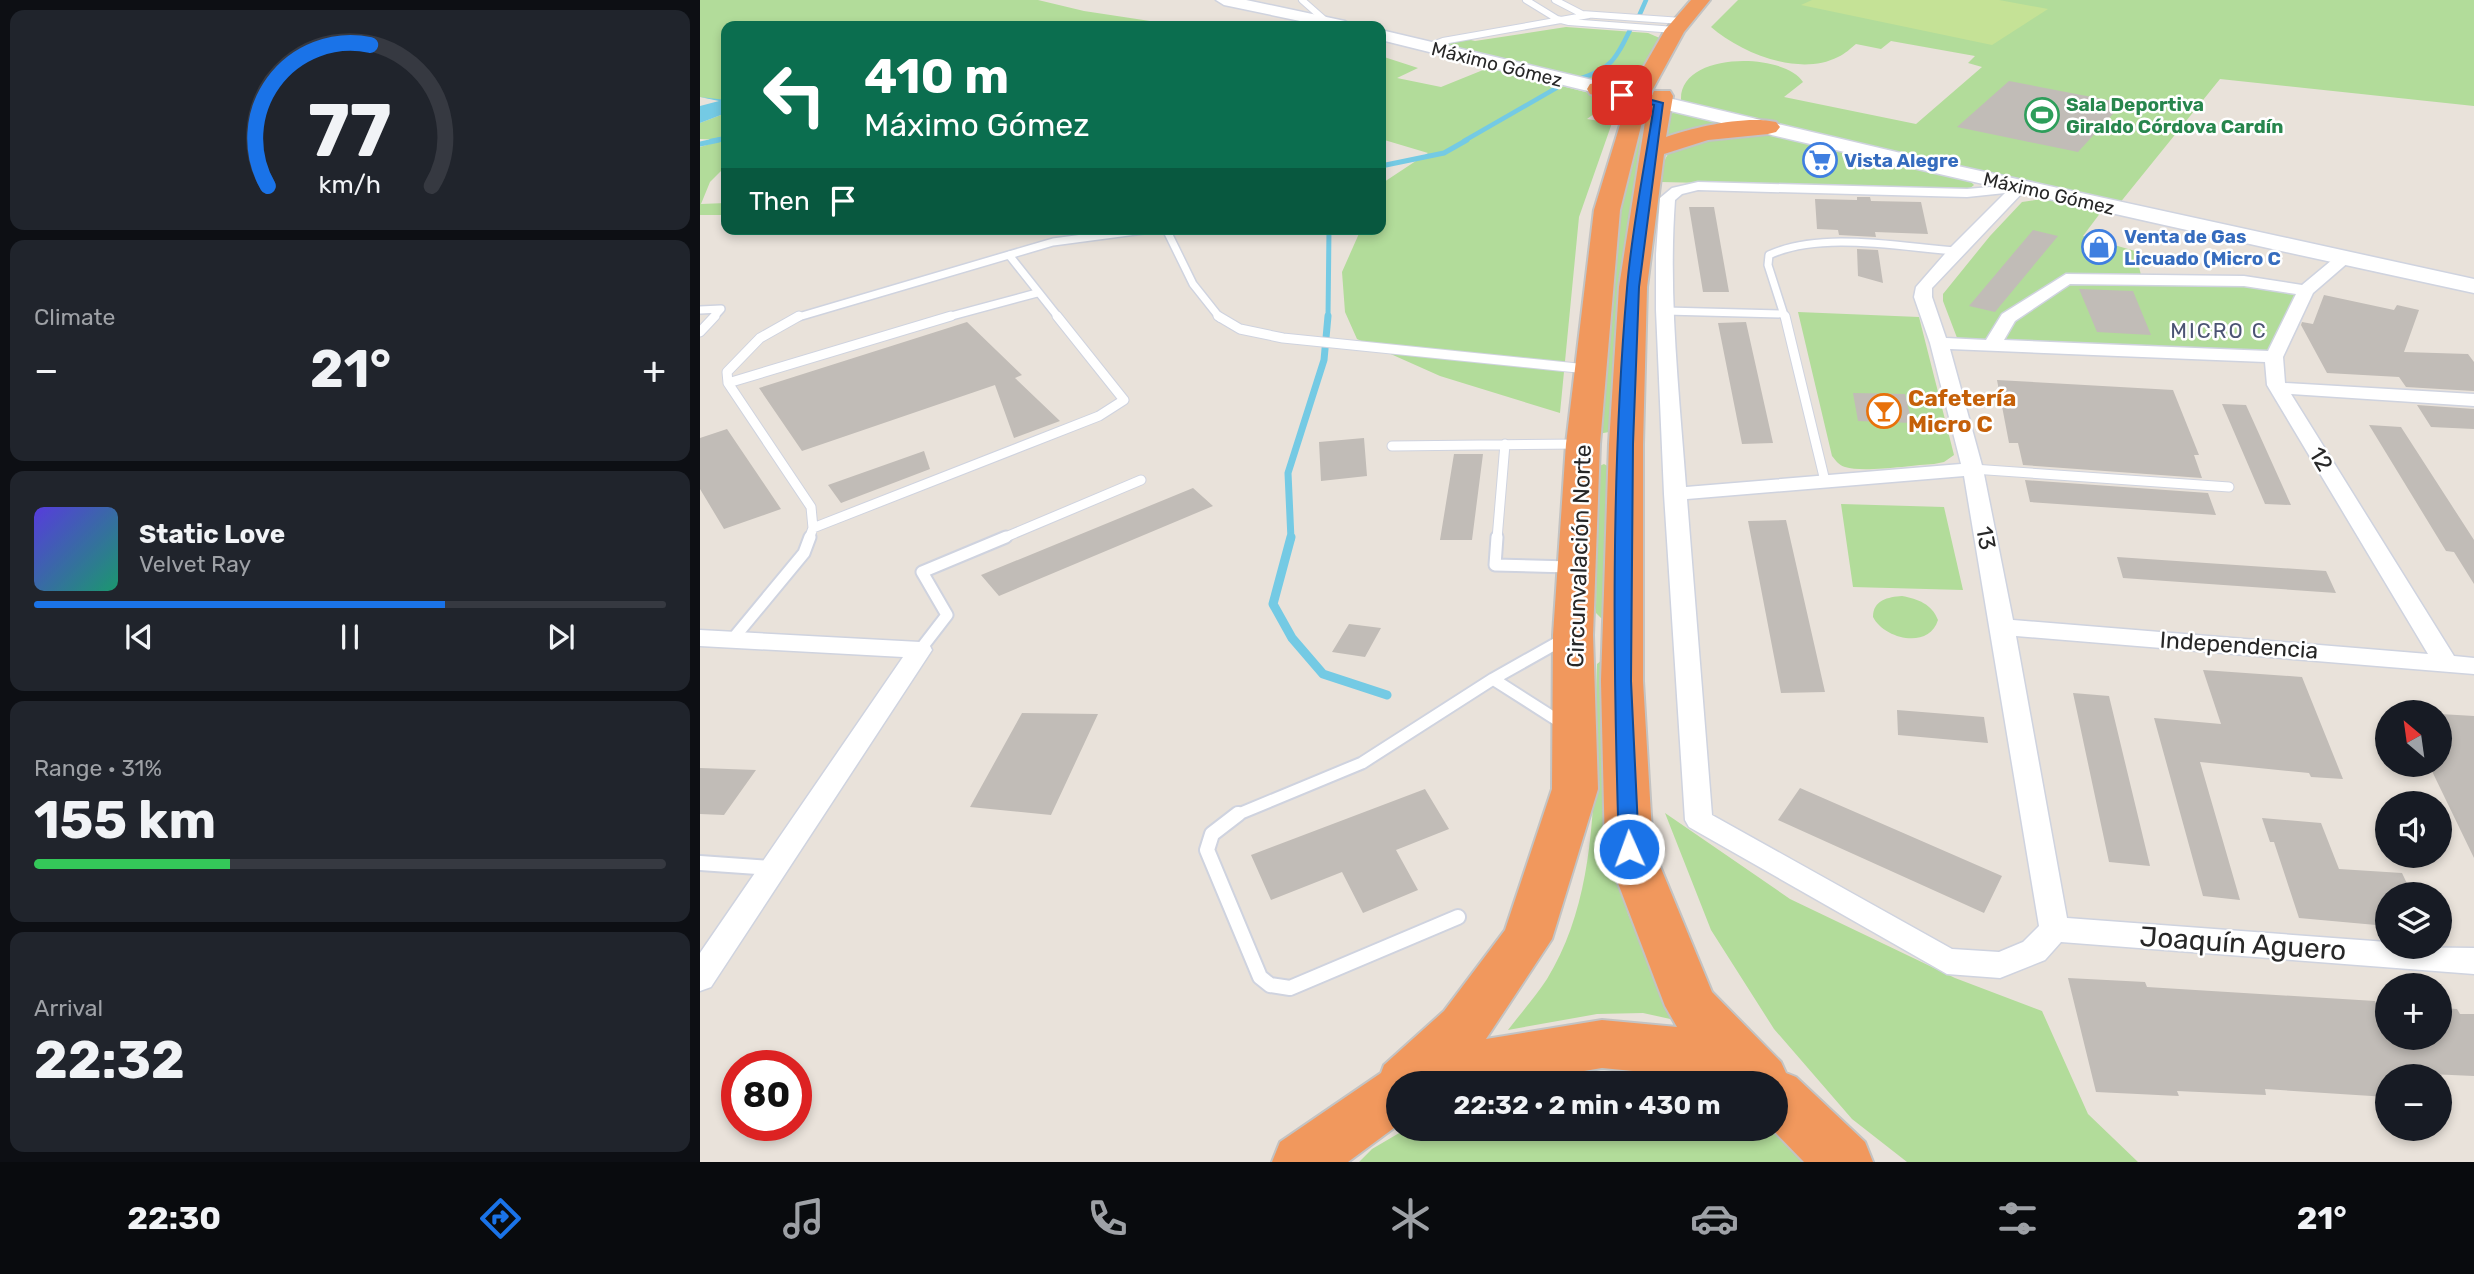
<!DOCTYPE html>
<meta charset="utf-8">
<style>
body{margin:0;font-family:Rubik,sans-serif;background:#20242c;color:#f1f3f6;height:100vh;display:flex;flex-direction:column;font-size:26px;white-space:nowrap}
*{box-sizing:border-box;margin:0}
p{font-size:23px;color:#9ea1a6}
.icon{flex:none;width:38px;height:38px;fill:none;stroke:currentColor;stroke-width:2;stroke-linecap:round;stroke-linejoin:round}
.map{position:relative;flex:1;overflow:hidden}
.drawer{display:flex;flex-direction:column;gap:10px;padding:10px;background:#0d0f14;width:700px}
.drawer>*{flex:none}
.guide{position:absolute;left:21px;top:21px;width:665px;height:214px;border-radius:14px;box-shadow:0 4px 10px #0003;background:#0b6e4f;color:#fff;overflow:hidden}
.needle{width:46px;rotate:331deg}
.fabs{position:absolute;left:1675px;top:700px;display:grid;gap:14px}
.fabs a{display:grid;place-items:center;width:77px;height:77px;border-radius:50%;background:#171b24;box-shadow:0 4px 10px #0003;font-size:35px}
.speed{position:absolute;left:21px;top:1050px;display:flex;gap:14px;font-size:35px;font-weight:700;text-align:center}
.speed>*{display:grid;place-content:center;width:91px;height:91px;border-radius:50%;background:#171b24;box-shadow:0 4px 10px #0003;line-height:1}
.speed .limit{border:10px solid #d22;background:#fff;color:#111}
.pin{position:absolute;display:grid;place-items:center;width:60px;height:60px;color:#fff;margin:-30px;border-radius:14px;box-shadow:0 4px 10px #0006}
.me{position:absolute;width:77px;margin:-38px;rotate:358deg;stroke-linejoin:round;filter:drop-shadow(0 0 5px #0008)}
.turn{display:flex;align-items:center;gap:24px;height:147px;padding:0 28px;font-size:32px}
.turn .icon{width:91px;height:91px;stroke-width:2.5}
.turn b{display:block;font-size:49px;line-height:60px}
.then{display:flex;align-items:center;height:66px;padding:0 28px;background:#0003;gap:14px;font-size:26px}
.big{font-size:52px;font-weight:700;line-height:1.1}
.drawer .widget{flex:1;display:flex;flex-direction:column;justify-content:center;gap:10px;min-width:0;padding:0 24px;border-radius:14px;background:#20242c}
.drawer .dial{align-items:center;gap:0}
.dial svg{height:182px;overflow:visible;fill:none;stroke:#363941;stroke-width:7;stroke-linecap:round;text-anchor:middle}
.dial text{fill:#f1f3f6;stroke:none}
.song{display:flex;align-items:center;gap:21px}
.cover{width:84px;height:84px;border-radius:10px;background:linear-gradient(135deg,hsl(250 70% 55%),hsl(160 70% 35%))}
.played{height:7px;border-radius:4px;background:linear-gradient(90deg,#1a73e8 65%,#363941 65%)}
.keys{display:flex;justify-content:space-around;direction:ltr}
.heat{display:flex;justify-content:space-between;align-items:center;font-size:38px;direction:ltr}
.charge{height:10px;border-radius:5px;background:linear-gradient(90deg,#34c759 31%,#363941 0)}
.trip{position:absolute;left:686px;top:1071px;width:402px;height:70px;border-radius:35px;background:#171b24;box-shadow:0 4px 10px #0003;font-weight:700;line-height:70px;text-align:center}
.tabs{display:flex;height:112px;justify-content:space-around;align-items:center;background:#090b0e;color:#9ea1a6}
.tabs .icon{width:49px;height:49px}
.tabs .current{color:#1a73e8}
.tabs b{font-size:32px;color:#f1f3f6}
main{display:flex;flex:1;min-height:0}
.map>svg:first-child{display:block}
.green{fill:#b2dc9a}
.pitch{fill:#c5e296}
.water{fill:#74cae4}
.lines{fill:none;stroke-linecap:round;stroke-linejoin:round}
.stream-far3{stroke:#74cae4;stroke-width:4.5}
.stream-far2{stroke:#74cae4;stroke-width:5}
.stream-far1{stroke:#74cae4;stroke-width:7}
.stream{stroke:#74cae4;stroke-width:9}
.building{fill:#c1bcb7}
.lane-far4-casing{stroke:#cfd3df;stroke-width:8}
.lane-far3-casing{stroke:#cfd3df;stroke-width:10}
.lane-far2-casing{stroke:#cfd3df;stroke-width:11}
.lane-far1-casing{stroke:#cfd3df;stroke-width:15}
.lane-casing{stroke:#cfd3df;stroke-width:18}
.street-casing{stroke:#cfd3df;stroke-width:3}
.secondary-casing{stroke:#cfd3df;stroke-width:3}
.highway-casing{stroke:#c3c3c3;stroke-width:4}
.lane-far4{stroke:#fff;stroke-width:6}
.lane-far3{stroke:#fff;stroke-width:7}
.lane-far2{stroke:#fff;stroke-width:9}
.lane-far1{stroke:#fff;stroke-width:11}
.lane{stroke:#fff;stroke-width:14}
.street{fill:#fff;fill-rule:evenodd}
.secondary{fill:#fff;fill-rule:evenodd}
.highway{fill:#f1985d;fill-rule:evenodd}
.route{fill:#1a73e8;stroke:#114b97;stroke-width:2}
.labels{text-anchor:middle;stroke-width:5;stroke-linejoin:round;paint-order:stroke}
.far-street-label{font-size:19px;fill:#272727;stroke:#fff}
.far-leisure-label{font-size:19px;font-weight:bold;fill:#27864d;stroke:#fff;text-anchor:start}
.far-shop-label{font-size:19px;font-weight:bold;fill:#366cbe;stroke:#fff;text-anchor:start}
.far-neighbourhood-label{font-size:21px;letter-spacing:2px;fill:#4c5474;stroke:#fff}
.food-label{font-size:23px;font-weight:bold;fill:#c56008;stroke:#fff;text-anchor:start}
.street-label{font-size:23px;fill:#272727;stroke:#fff}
.near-street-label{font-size:28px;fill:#272727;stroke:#fff}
</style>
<main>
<section class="drawer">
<div class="widget dial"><svg viewBox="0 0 100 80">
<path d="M14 69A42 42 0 1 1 86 69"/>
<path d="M14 69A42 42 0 0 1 59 7" stroke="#1a73e8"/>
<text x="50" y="56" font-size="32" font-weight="700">77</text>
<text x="50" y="72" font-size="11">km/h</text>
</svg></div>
<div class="widget"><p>Climate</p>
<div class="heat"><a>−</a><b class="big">21°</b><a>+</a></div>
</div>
<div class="widget">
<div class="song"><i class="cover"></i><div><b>Static Love</b><p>Velvet Ray</p></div></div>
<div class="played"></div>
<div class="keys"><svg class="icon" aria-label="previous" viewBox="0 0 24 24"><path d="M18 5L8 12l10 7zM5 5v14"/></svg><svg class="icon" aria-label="pause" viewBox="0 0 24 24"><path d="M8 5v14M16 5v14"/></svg><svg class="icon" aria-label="next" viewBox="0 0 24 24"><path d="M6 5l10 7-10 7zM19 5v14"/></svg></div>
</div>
<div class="widget"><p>Range · 31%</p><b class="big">155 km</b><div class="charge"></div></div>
<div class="widget"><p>Arrival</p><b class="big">22:32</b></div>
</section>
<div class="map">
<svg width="1774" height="1162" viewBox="0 0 1774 1162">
<rect width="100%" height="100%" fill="#e9e2da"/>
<path class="green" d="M0,0H338L384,11L483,26H26V100L24,101L0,97Z
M1038,0H1774V106L1520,79L1419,204L988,104L981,100C979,51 1084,52 1103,82L1084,97L1216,124L1282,67L1268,63L1275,56L1191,41L1181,49L1156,44C1151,48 1145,54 1138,57C1099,77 1041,53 1011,27Z
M866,27L948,33L962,39L935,81L917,86L744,45L766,39L775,41Z
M681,56L718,68L697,78L741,87L788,68L914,99L887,119L912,123L879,217L860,413L740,376L657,339L645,312L642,272L661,229H681V184L728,153L681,139Z
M26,113V166L10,182L1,204L26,203V215H0V147L23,140L0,139V123Z
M973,113H982L1036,125L964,142L968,115Z
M944,115L948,116C928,220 915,326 909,432L898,434L906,308L922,201L939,116Z
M1062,132L1267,178L1274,185L1269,189L961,182C962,175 962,166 965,160C975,134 1038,135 1062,132Z
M1343,199L1401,212L1383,236L1435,251L1442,279L1544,281L1606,291L1574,357L1259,343L1243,301V294L1290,236L1322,202Z
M1098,312L1219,317L1254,455L1244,462L1234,464C1212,465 1164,473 1145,467C1139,465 1136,461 1132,456Z
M904,464L909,467L905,618H901L896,613L897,467Z
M1141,504L1244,507L1263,590L1153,587Z
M1202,596C1218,599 1232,604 1238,620C1229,650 1184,639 1173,617C1173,600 1188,597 1202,596Z
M902,660L913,862L928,914L954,975L984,1022L943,1013L897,1014L808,1030C821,1013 835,997 847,979C903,889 893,766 897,664Z
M965,813L1090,899L1255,978L1342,1011L1388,1114L1438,1162H1207L1152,1119L1074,1029L1011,930Z
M925,1073L992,1083H827L843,1079Z
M706,1129H1073L1102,1162H659L672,1149Z"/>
<path class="pitch" d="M1112,0H1299L1348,9L1292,45L1101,5Z"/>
<path class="water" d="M0,97L26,100V113L0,123V106L19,101Z"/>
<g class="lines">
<path class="stream-far3" d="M939,16L946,0
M879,79C911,69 916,59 930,30
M11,141L26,138
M764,141L858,87"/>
<path class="stream-far2" d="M0,144L19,140
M681,166L744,153L767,140
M628,318L629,229"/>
<path class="stream-far1" d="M591,539L588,473L624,360L628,316"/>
<path class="stream" d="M591,537L573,604L592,638L623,674L687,695"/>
</g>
<path class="building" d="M1309,81L1423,103L1378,152L1257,127Z
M1157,197H1170L1171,201L1221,202L1228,234L1175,232L1176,237L1139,235L1138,230L1117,229L1115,199L1157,200Z
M989,207H1014L1029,292H1003Z
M1333,230L1358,236L1295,312L1269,306Z
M1157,249L1178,250L1183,283L1158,276Z
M1379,289L1433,291L1451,335L1397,332Z
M1624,295L1694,310L1697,305L1719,310L1704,352L1768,354L1774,362V391L1706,387L1699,377L1627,373L1601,325L1602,322L1613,324Z
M267,322L322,375L315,378L360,421L314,438L295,385L102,451L59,388Z
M1046,322L1073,443L1042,444L1018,323Z
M1297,380L1473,390L1499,455H1494L1502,478L1323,465L1318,443H1309Z
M1153,393L1205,394L1212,423L1158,421Z
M1522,404L1546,405L1591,505L1565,504Z
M1717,405L1774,409V429L1731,427Z
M1669,425L1701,427L1774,540V584L1754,552L1746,551Z
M27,429L81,509L24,529L0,489V438Z
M664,438L667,476L621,481L619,442Z
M224,451L230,469L141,503L128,485Z
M754,454H783L772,540H740Z
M1325,480L1508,493L1516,515L1330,502Z
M493,488L513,506L299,596L281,575Z
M1086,520L1125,692L1081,693L1048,521Z
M1417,557L1626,571L1636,593L1423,578Z
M649,624L681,628L665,657L632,652Z
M1503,670L1602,677L1643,779L1611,777L1609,773L1500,762L1540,900L1503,896L1454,718L1521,724Z
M1373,693L1409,696L1450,866L1409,862Z
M1197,710L1284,717L1288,743L1198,735Z
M322,713L398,714L351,815L270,807Z
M1740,714L1774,716V858L1729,765H1740Z
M0,768L56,770L24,815L0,814Z
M1100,788L1302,876L1284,913L1078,820Z
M725,789L749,829L696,850L718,890L663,913L642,872L571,900L551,855Z
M1562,818L1621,823L1639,869L1702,873L1712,894H1687V926L1599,918L1574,842H1570Z
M1368,978L1445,982L1447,987L1675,1001L1687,1028V1038H1740V1008L1757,1009L1760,1014H1774V1076L1707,1073L1708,1076H1687V1097L1565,1089L1566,1095L1477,1091L1479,1096L1396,1092Z"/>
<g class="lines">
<g class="lane-far4-casing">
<path id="lane-far4" d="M602,0L627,22
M826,0L857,19L869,22L975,30
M855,0L882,14L982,21
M727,47L743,41L889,15"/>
</g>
<g class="lane-far3-casing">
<path id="lane-far3" d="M466,229L493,284L520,318
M309,255L359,318
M0,310L21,309L13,318
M966,311L1084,314
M95,318L353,242L451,229
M244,318L337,293
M1085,318L1068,265L1069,255C1121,231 1200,247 1256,251"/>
</g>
<g class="lane-far2-casing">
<path id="lane-far2" d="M99,316L60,338L27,372L28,383L111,507L113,528L109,539
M518,316L540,329L583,338L887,369
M1085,316L1125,481
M0,332L15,316
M28,383L251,316
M692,446L880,444
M1273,469L1529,487
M113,528L399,416L424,400L357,316
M301,539L441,480
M797,539L805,444"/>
</g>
<g class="lane-far1-casing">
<path id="lane-far1" d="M797,537L795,565L870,567
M32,640L104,553L110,537
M220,650L247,615L222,572L306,537
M793,679L865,725
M534,816L662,763L793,679L864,639"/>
</g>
<g class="lane-casing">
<path id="lane" d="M538,814L512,834L507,850L560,977L570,985L590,988L758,917
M0,863L70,868"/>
</g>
<g class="street-casing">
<path id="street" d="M998,182L1267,189L1325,184L1327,187L1325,190L1232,288V297L1246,338L1286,340L1302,314L1366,274L1544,276L1602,285L1638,255H1650L1652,258L1650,261L1613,293L1583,357L1585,383L1774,394V406L1591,394L1754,656L1774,658V674L1316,636L1367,918L1687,942V947L1774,948V974L1361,942L1345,960L1300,978L1247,974L989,827L985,820L964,494L956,310V254L960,198L972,188ZM998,190L1267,197L1305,193L1250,248L1216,287L1214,297L1230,343L1261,464L986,487C979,391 968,295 975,200L982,194ZM1370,284L1544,286L1596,294L1568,351L1304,340L1315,321ZM1250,349L1565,362L1567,385L1728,654L1313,620L1283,469ZM1264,476L1339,926L1323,942L1299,952L1252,949L1012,815L987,499Z
M0,630L220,642L229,644L232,650L11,987L0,991V953L203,657L0,646Z"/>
</g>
<g class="secondary-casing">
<path id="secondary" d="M516,0H546L645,21L653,26H624L524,5Z
M681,30L1226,159L1774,279V293C1408,214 1044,131 681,40Z"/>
</g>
<g class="highway-casing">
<path id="highway" d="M991,0H1010L984,32L948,98L920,210L900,444L893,635L898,789L852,939L786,1039L902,1020L977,1027L965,1006L905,849L901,681L909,444L919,287L948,103L954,91H970L973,96L966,137C995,127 1046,115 1076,122L1080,127L1076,132L1068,134L1008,140L964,154L947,287L943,444V681L953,849L1012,992L1081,1062L1086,1073L1096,1077L1165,1142L1173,1162H1104L1072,1129H1076V1083H1003L984,1076L902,1068L812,1083H698V1125L648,1162H572L580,1142L681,1073L684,1065L744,1011L805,930L852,789L853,635L866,444L894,210L930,92L898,96L890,94L887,89L890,84L939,75L965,30Z"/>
</g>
<use href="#lane-far4" class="lane-far4"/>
<use href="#lane-far3" class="lane-far3"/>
<use href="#lane-far2" class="lane-far2"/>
<use href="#lane-far1" class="lane-far1"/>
<use href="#lane" class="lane"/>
<use href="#street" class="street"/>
<use href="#secondary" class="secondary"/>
<use href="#highway" class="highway"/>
</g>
<path class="route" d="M922,92L963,103L939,287L933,444L931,681L939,849L936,855L929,857L922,855L919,849C913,663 911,474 927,288C932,227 945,165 954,105L919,97V93Z"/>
<defs>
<g id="stadium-ring" transform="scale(1.75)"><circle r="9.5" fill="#fff" stroke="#2e9e5b" stroke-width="1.5"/><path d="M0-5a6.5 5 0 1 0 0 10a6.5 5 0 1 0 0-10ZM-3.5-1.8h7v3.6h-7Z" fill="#2e9e5b"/></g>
<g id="supermarket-ring" transform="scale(1.75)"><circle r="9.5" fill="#fff" stroke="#3f7fe0" stroke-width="1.5"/><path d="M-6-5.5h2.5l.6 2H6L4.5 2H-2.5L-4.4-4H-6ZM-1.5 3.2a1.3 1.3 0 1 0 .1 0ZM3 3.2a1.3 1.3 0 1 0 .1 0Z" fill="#3f7fe0"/></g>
<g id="shop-ring" transform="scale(1.75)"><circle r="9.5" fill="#fff" stroke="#3f7fe0" stroke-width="1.5"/><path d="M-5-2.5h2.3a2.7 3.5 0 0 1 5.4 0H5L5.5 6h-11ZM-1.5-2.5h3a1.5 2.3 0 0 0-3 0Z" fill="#3f7fe0"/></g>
<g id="bar-ring" transform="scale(1.75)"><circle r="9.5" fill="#fff" stroke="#e8710a" stroke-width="1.5"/><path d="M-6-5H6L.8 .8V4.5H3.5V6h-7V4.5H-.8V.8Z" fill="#e8710a"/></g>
</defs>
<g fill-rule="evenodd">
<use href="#stadium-ring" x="1342" y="115"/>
<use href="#supermarket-ring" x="1120" y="160"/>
<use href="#shop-ring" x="1399" y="247"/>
<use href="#bar-ring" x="1184" y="411"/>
</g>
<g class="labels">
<g class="far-street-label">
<text transform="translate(797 64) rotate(14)" y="7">Máximo Gómez</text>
<text transform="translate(1349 193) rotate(13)" y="7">Máximo Gómez</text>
</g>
<g class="far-leisure-label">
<text x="1366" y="111">Sala Deportiva<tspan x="1366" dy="22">Giraldo Córdova Cardín</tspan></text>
</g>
<g class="far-shop-label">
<text x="1144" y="167">Vista Alegre</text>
<text x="1424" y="243">Venta de Gas<tspan x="1424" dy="22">Licuado (Micro C</tspan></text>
</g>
<g class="far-neighbourhood-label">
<text x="1519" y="338">MICRO C</text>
</g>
<g class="food-label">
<text x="1208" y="406">Cafetería<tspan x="1208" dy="26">Micro C</tspan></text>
</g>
<g class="street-label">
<text transform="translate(1621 459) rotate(59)" y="8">12</text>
<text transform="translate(1286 538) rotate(79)" y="8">13</text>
<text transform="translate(879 556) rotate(-88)" y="8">Circunvalación Norte</text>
<text transform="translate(1539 645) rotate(4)" y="8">Independencia</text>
</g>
<g class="near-street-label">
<text transform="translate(1543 943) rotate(4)" y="10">Joaquín Aguero</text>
</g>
</g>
</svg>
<div class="fabs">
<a><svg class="needle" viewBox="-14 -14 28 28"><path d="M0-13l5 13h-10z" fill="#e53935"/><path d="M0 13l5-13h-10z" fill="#9ea1a6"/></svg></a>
<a><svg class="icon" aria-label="sound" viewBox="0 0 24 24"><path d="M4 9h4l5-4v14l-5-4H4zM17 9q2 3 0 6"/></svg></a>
<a><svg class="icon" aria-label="layers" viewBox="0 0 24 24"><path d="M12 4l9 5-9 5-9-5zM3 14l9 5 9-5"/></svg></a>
<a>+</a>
<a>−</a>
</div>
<div class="speed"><div class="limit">80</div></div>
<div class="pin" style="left:922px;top:95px;background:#d93025"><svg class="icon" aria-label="arrive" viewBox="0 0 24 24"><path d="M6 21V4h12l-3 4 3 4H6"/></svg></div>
<svg class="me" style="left:929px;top:849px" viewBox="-20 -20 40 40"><circle r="17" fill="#1a73e8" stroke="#fff" stroke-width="3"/><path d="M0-11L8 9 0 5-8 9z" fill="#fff"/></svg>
<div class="trip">22:32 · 2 min · 430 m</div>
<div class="guide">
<div class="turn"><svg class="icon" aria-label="left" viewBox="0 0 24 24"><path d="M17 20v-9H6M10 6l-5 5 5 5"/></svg><div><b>410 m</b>Máximo Gómez</div></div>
<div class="then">Then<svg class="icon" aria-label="arrive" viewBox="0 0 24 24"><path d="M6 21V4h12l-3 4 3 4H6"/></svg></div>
</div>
</div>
</main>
<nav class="tabs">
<b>22:30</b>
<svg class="icon current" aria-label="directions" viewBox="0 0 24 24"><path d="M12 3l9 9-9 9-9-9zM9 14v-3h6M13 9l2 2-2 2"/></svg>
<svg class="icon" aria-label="music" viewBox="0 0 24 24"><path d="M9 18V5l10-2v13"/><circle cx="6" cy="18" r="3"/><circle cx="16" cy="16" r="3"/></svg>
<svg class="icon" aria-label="phone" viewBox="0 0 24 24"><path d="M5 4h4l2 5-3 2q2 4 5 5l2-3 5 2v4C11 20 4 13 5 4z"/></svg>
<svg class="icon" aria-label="climate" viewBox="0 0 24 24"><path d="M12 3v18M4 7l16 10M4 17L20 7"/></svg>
<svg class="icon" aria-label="car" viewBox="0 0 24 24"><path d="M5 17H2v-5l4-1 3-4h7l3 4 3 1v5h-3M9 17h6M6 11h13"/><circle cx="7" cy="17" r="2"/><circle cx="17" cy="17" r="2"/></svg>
<svg class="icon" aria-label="filters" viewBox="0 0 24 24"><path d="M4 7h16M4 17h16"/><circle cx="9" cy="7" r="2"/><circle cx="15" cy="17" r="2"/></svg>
<b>21°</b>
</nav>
